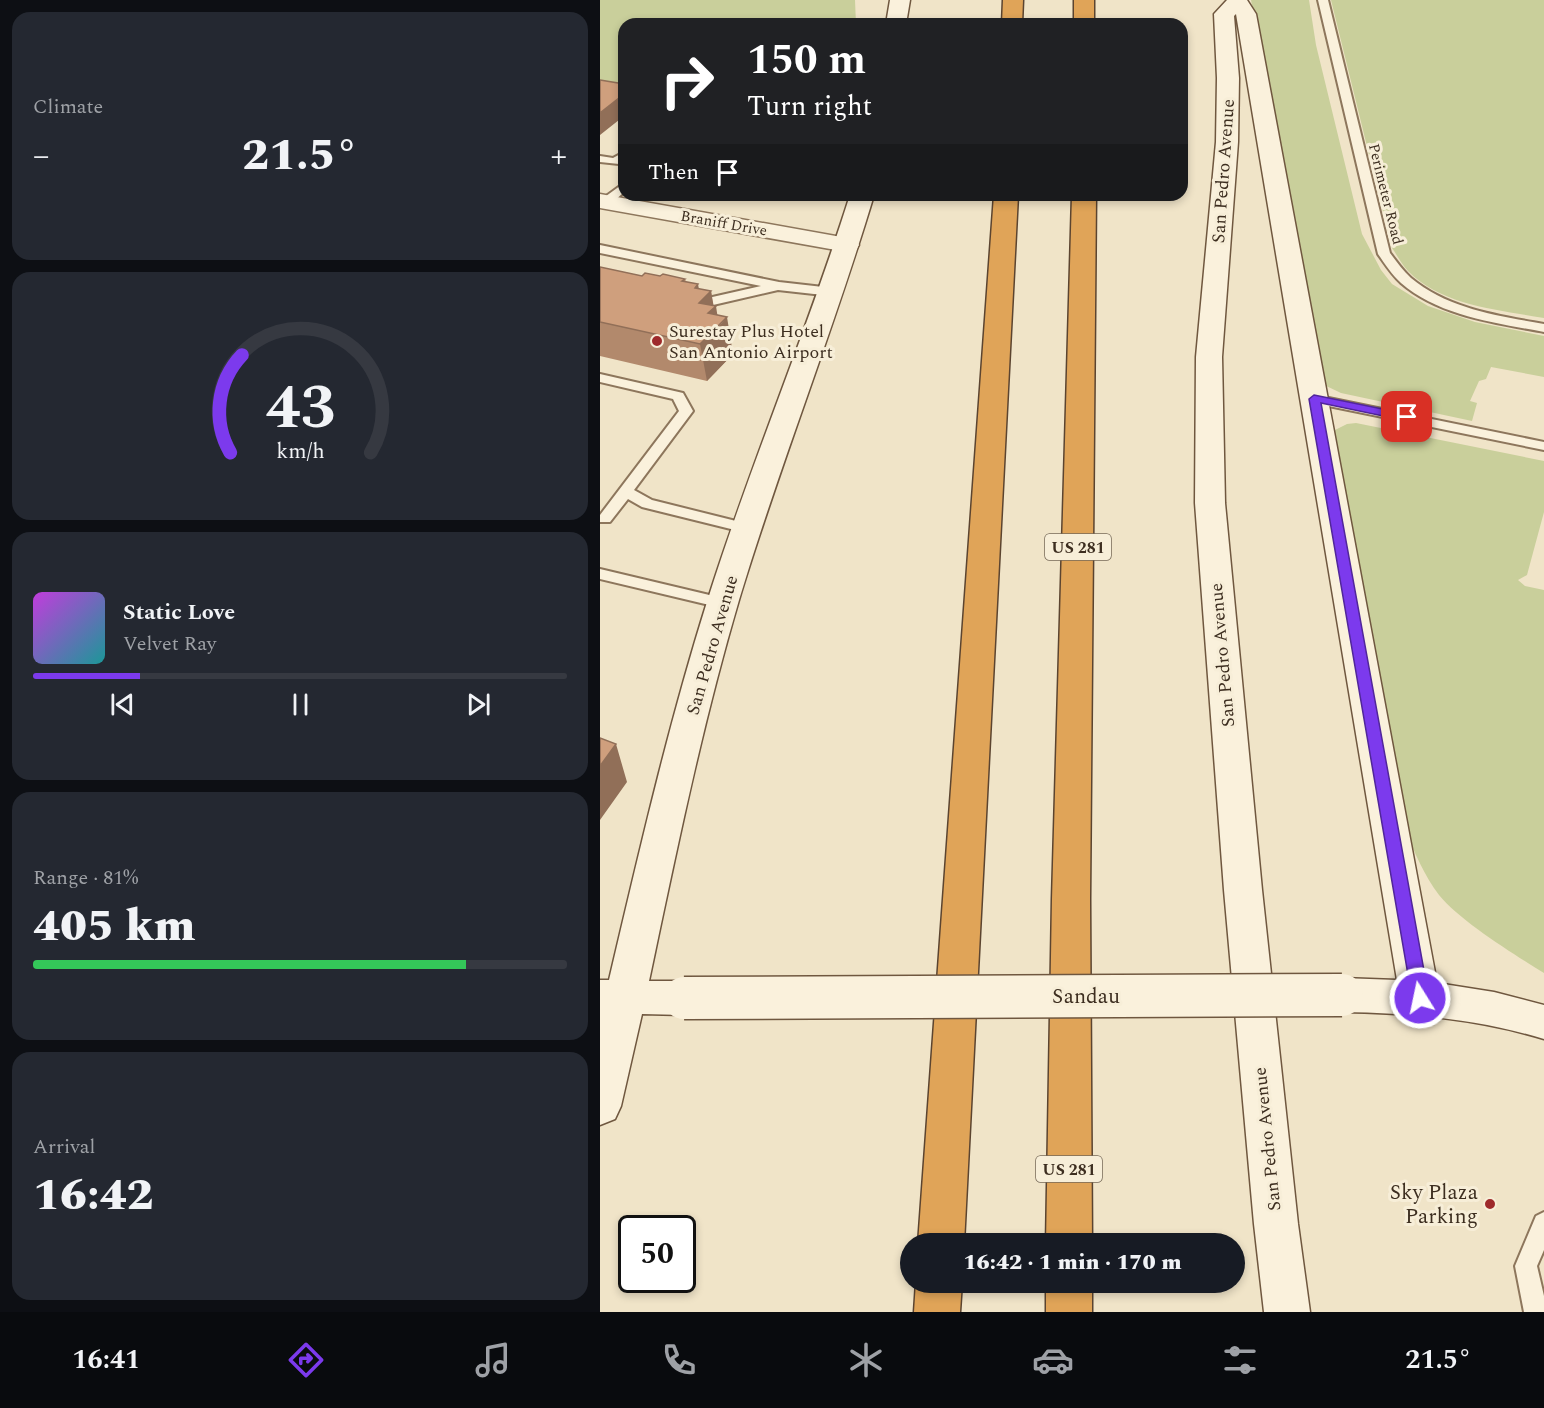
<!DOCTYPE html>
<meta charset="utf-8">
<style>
body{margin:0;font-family:Spectral,serif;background:#242831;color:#f1f3f6;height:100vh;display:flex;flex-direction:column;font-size:22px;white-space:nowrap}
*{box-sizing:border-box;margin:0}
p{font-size:20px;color:#9ea1a6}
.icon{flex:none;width:33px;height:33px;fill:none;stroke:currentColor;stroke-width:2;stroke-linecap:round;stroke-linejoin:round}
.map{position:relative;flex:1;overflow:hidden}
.details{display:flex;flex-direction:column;gap:12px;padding:12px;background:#0d0f14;width:600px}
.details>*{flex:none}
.guide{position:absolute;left:18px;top:18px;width:570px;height:183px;border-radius:18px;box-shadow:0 3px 9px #0003;background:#202124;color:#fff;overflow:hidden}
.speed{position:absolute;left:18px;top:1215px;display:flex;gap:12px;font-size:30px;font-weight:700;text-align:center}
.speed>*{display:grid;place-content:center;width:78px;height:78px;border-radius:50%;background:#171b24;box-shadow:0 3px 9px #0003;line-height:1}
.speed .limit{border:3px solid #111;border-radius:9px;background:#fff;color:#111}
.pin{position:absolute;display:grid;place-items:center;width:51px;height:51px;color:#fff;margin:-26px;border-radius:12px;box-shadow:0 3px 9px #0006}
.me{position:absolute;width:66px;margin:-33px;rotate:350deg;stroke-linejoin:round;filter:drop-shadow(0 0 4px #0008)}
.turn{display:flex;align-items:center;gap:21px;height:126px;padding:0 30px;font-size:27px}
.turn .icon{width:78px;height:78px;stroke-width:2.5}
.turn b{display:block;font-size:42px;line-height:51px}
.then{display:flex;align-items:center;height:57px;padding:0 30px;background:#0003;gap:12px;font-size:22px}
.big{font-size:45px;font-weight:800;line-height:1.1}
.details .widget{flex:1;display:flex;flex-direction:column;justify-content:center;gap:9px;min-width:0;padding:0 21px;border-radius:18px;background:#242831}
.details .dial{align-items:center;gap:0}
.dial svg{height:156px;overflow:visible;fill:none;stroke:#363941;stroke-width:7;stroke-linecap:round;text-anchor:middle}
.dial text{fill:#f1f3f6;stroke:none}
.song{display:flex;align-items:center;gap:18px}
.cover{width:72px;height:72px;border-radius:9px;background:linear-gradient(135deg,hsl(290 70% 55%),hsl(180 70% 35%))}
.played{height:6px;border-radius:3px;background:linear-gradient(90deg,#7c3aed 20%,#363941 20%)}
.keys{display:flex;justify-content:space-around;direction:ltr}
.heat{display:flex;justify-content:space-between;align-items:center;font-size:33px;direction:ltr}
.charge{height:9px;border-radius:4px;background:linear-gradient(90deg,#34c759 81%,#363941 0)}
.trip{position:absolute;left:300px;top:1233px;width:345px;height:60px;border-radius:30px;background:#171b24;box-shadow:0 3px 9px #0003;font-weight:800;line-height:60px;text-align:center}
.tab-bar{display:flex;height:96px;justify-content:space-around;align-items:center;background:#090b0e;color:#9ea1a6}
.tab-bar .icon{width:42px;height:42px}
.tab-bar .current{color:#7c3aed}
.tab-bar b{font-size:27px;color:#f1f3f6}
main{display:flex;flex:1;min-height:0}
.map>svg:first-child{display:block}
.green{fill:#c9cf9b}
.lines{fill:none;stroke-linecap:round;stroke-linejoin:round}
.lane-casing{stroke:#8d765c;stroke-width:4}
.street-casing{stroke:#8d765c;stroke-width:3}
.secondary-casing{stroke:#6f573f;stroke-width:3}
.highway-casing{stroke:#5b4430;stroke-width:3}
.lane{fill:#faf1dc;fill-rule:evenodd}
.street{fill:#faf1dc;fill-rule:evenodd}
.secondary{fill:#faf1dc;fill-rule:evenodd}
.highway{fill:#e0a458;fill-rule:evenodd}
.secondary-bridge-casing{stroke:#6f573f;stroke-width:45;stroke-linecap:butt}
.secondary-bridge{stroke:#faf1dc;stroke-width:42}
.wall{fill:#b2896c}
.shaded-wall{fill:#916f58}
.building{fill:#cf9f7d;stroke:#916f58;stroke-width:1.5}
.route{fill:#7c3aed;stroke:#51269a;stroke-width:1.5}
.poi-dot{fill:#9e2a2b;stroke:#f7eed8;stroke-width:2}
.labels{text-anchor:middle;stroke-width:6;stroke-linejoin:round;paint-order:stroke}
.far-street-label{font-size:15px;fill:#3d2e20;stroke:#f7eed8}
.shield{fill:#f7eed8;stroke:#756857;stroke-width:1.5}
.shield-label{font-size:16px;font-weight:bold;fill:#3d2e20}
.street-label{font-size:18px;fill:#3d2e20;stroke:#f7eed8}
.poi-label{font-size:18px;fill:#3d2e20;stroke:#f7eed8;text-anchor:start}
.near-street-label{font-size:21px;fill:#3d2e20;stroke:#f7eed8}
.near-poi-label{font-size:21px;fill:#3d2e20;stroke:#f7eed8;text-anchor:end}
</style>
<main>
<section class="details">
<div class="widget"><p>Climate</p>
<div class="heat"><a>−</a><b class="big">21.5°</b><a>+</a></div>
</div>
<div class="widget dial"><svg viewBox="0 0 100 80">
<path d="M14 69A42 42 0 1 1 86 69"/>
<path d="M14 69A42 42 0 0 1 20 19" stroke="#7c3aed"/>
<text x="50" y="56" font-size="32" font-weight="700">43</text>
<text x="50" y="72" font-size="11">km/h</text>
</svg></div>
<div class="widget">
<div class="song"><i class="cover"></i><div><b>Static Love</b><p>Velvet Ray</p></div></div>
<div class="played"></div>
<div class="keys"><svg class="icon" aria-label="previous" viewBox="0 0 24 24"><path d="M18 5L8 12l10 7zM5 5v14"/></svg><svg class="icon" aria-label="pause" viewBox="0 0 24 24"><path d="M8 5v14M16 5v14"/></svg><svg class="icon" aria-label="next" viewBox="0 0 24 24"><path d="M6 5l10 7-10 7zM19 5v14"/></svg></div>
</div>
<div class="widget"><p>Range · 81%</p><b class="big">405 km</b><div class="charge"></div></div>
<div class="widget"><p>Arrival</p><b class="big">16:42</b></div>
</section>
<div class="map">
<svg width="944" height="1312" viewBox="0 0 944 1312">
<rect width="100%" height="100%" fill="#f0e4c8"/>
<path class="green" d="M0,0H255L256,24H24V88L0,84Z
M651,0H709L716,45L762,234L781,270L792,284L828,306L875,322L944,336V377L891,367L886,379L879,381L870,401L877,403L872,421L741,393L722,384Z
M731,0H944V318C900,310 842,306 808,271C802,265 797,255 792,248Z
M756,423L944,461V512L927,575L918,580L925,586L944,590V973C915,955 860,921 839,895C824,875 815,853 805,830L733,431L747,424Z"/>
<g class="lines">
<g class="lane-casing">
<path id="lane" d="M718,0H728L790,253C797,262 803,271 811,278C848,309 899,316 944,324V332C896,323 839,316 801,283C792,275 785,264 778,254Z
M24,152V161L19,164L0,162V156L13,158Z
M24,183V192L10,205H2V199Z
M0,245L179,282L232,288L238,292L232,296L178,290L113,305L108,304L107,301L108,298L161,286L0,253Z
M0,374L83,393L93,411L34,490L52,500L152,525L155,528L152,531L147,533L42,507L28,499L10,522H0V515L79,411L73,399L0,382Z
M714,395L944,442V450L709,402L707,399Z
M0,569L122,598L128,599L130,603L128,607L122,608L0,579Z
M944,1212V1250L937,1266L944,1296V1312H924L915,1266L936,1216Z"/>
</g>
<g class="street-casing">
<path id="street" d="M0,194L247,238L256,240L259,245L256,250L247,252L0,208Z"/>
</g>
<g class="secondary-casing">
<path id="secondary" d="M290,0H310L306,24H286Z
M627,0H647L656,14L837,983L894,992L944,1005V1039C878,1019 811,1013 742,1012L728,1007L722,995L728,983L742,978L797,980L636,14L634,16L639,78L638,142L622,357L625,503L662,890L698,1224L710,1312H664L654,1224L624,890L595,503L596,357L616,142L617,78L614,14Z
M250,195H274C233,332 180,464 139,600C102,725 76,853 49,981H84L98,986L104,998L98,1010L84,1015L42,1014L21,1106L15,1119L0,1125V980H9C39,853 68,726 107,602C150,465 207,332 250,195Z"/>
</g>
<g class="highway-casing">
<path id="highway" d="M403,0H423L422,24H402Z
M474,0H494V24H474Z
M394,195H418L364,1244H318Z
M472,195H496L490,899L492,1244H446L452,899Z
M316,1282H362L360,1312H314Z
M446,1282H492V1312H446Z"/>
</g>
<use href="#lane" class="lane"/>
<use href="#street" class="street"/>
<use href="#secondary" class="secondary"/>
<use href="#highway" class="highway"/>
<g class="secondary-bridge-casing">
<path id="secondary-bridge" d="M84,998L742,995"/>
</g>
<use href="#secondary-bridge" class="secondary-bridge"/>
</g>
<path class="wall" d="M0,267L42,276L85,279L86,282L99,289L111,291L113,306L133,354L107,381L0,356Z"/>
<path class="shaded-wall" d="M24,94V116L0,135V113Z
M98,284L101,301L111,291L114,308L116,306L119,326L127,317L133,354L107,381L100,344L95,288Z
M16,744L27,782L0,820V766Z"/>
<path class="building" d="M0,80L24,84V94L0,113Z
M0,267L42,276L45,273L60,276L63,274L85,279L82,281L98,284L95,288L111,291L99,303L116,306L108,313L127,317L100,344L0,322Z
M0,738L16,744L0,766Z"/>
<path class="route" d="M714,395L807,414L812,417L807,421L721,403L829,998L826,1003L820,1005L814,1003L812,998L709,399Z"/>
<g class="poi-dot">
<circle cx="57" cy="341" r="6"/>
<circle cx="890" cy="1204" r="6"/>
</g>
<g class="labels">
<g class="far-street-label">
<text transform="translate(786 194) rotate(76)" y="5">Perimeter Road</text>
<text transform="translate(124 223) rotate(10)" y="5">Braniff Drive</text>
</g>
<g class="shield">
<rect x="445" y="534" width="66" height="26" rx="4.5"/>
<rect x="436" y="1156" width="66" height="26" rx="4.5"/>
</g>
<g class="shield-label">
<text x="478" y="553">US 281</text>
<text x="469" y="1175">US 281</text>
</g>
<g class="street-label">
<text transform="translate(623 171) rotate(-86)" y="6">San Pedro Avenue</text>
<text transform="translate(112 645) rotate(-74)" y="6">San Pedro Avenue</text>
<text transform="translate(622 655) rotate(-95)" y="6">San Pedro Avenue</text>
<text transform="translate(667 1139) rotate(-96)" y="6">San Pedro Avenue</text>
</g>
<g class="poi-label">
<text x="69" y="337">Surestay Plus Hotel<tspan x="69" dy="21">San Antonio Airport</tspan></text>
</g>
<g class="near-street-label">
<text x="486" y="1003">Sandau</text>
</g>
<g class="near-poi-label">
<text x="878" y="1199">Sky Plaza<tspan x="878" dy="24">Parking</tspan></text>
</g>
</g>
</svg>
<div class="speed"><div class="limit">50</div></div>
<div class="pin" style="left:807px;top:417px;background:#d93025"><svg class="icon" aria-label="arrive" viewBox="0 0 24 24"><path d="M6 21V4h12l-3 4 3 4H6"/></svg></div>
<svg class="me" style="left:820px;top:998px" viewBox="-20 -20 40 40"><circle r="17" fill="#7c3aed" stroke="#fff" stroke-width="3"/><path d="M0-11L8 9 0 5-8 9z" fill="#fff"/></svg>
<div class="trip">16:42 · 1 min · 170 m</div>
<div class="guide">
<div class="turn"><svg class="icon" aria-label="right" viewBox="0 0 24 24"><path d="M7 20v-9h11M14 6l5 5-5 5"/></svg><div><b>150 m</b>Turn right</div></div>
<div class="then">Then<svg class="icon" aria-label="arrive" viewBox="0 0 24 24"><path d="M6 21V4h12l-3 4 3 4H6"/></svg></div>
</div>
</div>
</main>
<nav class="tab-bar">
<b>16:41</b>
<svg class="icon current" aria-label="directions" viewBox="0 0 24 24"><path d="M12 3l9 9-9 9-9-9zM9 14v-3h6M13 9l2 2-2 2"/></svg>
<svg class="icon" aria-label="music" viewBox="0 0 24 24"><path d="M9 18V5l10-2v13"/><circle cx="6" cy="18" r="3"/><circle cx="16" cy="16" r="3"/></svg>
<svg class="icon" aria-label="phone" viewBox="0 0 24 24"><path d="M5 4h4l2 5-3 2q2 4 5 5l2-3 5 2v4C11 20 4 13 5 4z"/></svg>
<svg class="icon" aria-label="climate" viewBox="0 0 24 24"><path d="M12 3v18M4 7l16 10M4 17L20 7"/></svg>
<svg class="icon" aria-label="car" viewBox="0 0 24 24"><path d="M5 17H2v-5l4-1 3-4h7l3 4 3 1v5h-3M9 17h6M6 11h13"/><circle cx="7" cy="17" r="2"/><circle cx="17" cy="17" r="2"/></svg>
<svg class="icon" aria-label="filters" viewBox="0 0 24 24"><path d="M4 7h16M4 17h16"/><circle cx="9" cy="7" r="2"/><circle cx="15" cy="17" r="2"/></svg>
<b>21.5°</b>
</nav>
